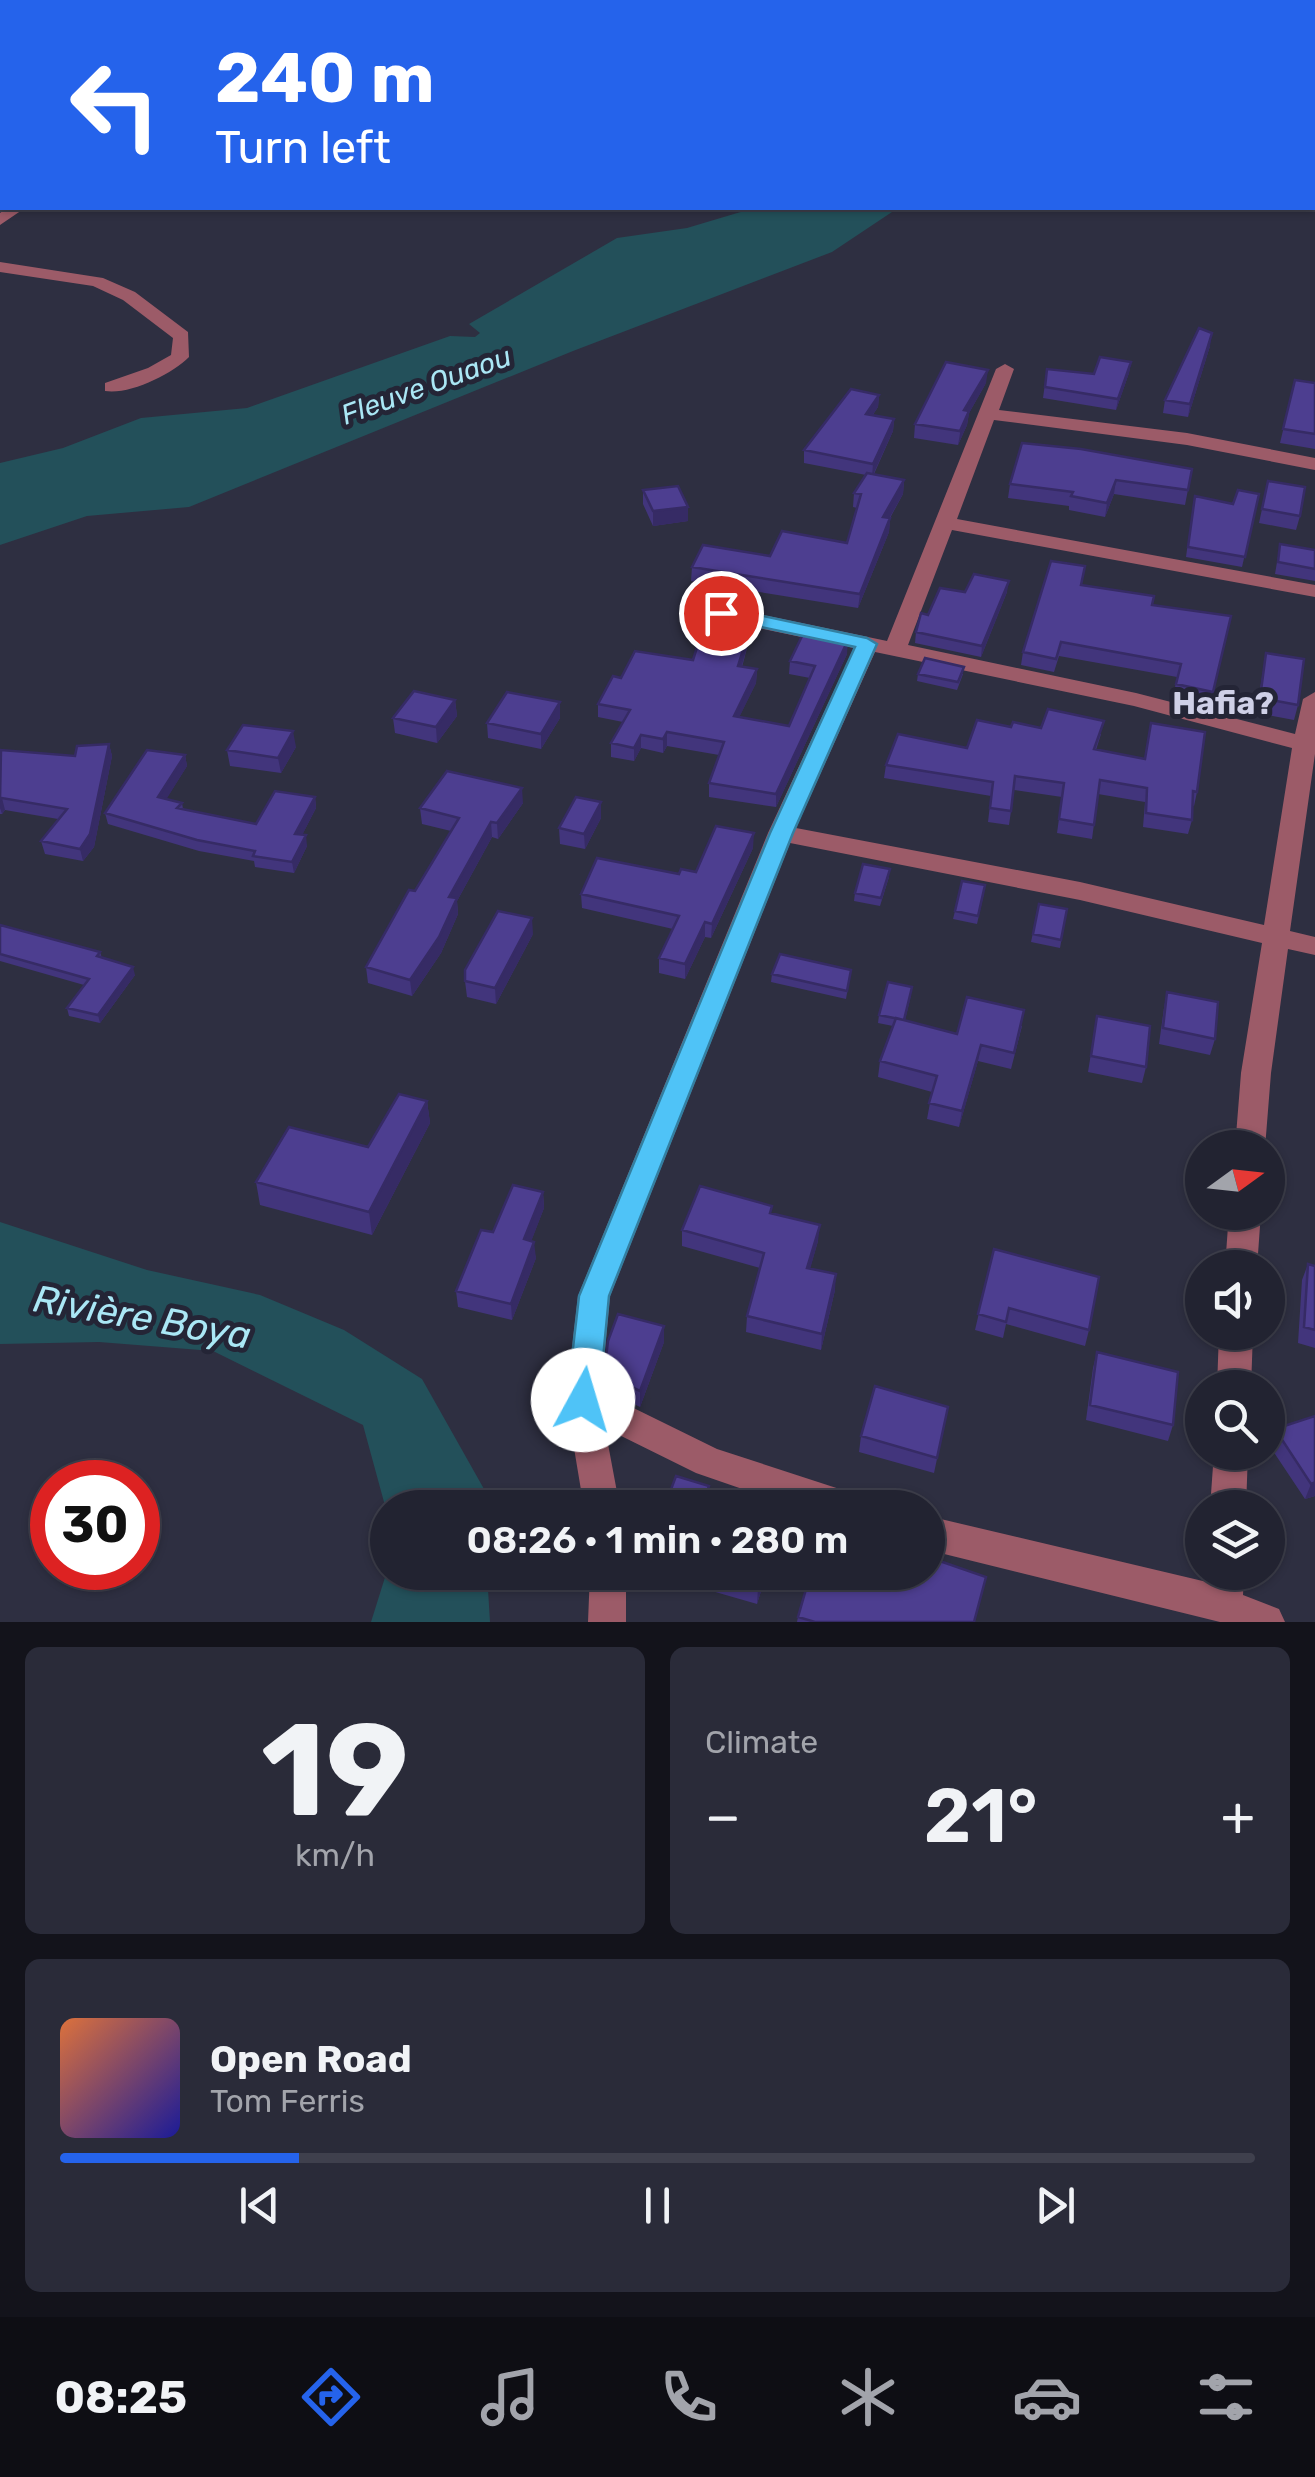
<!DOCTYPE html>
<meta charset="utf-8">
<style>
body{margin:0;font-family:Rubik,sans-serif;background:#2a2b39;color:#f1f3f6;height:100vh;display:flex;flex-direction:column;font-size:38px;white-space:nowrap}
*{box-sizing:border-box;margin:0}
p{font-size:32px;color:#a2a4ab}
.icon{flex:none;width:55px;height:55px;fill:none;stroke:currentColor;stroke-width:2;stroke-linecap:round;stroke-linejoin:round}
.map{position:relative;height:1622px;overflow:hidden}
.details{display:flex;flex-direction:column;gap:25px;padding:25px;background:#13131b;flex:1}
.details>*{flex:none}
.guide{position:absolute;left:0px;top:0px;width:1315px;height:210px;box-shadow:0 2px 8px #0004,0 0 0 2px #3f404d;background:#2563eb;color:#fff;overflow:hidden}
.needle{width:65px;rotate:75deg}
.buttons{position:absolute;left:1185px;top:1130px;display:grid;gap:20px}
.buttons a{display:grid;place-items:center;width:100px;height:100px;border-radius:50%;background:#222331;box-shadow:0 2px 8px #0004,0 0 0 2px #3f404d;font-size:50px}
.speed{position:absolute;left:30px;top:1460px;display:flex;gap:20px;font-size:50px;font-weight:700;text-align:center}
.speed>*{display:grid;place-content:center;width:130px;height:130px;border-radius:50%;background:#222331;box-shadow:0 2px 8px #0004,0 0 0 2px #3f404d;line-height:1}
.speed .limit{border:15px solid #d22;background:#fff;color:#111}
.pin{position:absolute;display:grid;place-items:center;width:85px;height:85px;color:#fff;margin:-42px;border:5px solid #fff;border-radius:50%;box-shadow:0 2px 10px #0007}
.me{position:absolute;width:110px;margin:-55px;rotate:6deg;stroke-linejoin:round;filter:drop-shadow(0 0 8px #0008)}
.turn{display:flex;align-items:center;gap:35px;height:210px;padding:0 50px;font-size:45px}
.turn .icon{width:130px;height:130px;stroke-width:2.5}
.turn b{display:block;font-size:70px;line-height:85px}
.big{font-size:75px;font-weight:600;line-height:1.1}
.details .tile{flex:1;display:flex;flex-direction:column;justify-content:center;gap:15px;min-width:0;padding:0 35px;border-radius:15px;background:#2a2b39}
.details .dial{align-items:center;gap:0}
.dial b{font-size:130px;line-height:1}
.song{display:flex;align-items:center;gap:30px}
.cover{width:120px;height:120px;border-radius:15px;background:linear-gradient(135deg,hsl(20 70% 55%),hsl(240 70% 35%))}
.played{height:10px;border-radius:5px;background:linear-gradient(90deg,#2563eb 20%,#3f404d 20%)}
.keys{display:flex;justify-content:space-around;direction:ltr}
.heat{display:flex;justify-content:space-between;align-items:center;font-size:55px;direction:ltr}
.details .tiles{flex:1;display:grid;gap:25px;grid-template-columns:1fr 1fr}
.tile:last-child{grid-column:span 2}
.trip{position:absolute;left:370px;top:1490px;width:575px;height:100px;border-radius:50px;background:#222331;box-shadow:0 2px 8px #0004,0 0 0 2px #3f404d;font-weight:600;line-height:100px;text-align:center}
.menu{display:flex;height:160px;justify-content:space-around;align-items:center;background:#0e0e14;color:#a2a4ab}
.menu .icon{width:70px;height:70px}
.menu .on{color:#2563eb}
.menu b{font-size:45px;color:#f1f3f6}
.map>svg:first-child{display:block}
.water{fill:#23505a}
.lines{fill:none;stroke-linecap:round;stroke-linejoin:round}
.minor{fill:#9c5b68;fill-rule:evenodd}
.wall{fill:#42357c}
.shaded-wall{fill:#362b65}
.building{fill:#4d3e90;stroke:#362b65;stroke-width:2.5}
.route{fill:#4fc3f7;stroke:#337fa1;stroke-width:2.5}
.labels{text-anchor:middle;stroke-width:10;stroke-linejoin:round;paint-order:stroke}
.far-water-label{font-size:28px;font-style:italic;fill:#aae7f5;stroke:#242536}
.neighbourhood-label{font-size:32px;font-weight:bold;fill:#cfd0e7;stroke:#242536}
.near-water-label{font-size:38px;font-style:italic;fill:#aae7f5;stroke:#242536}
</style>
<div class="map">
<svg width="1315" height="1622" viewBox="0 0 1315 1622">
<rect width="100%" height="100%" fill="#2e2f41"/>
<path class="water" d="M754,208H898L832,252L573,351L189,507L87,516L0,545V463L63,448L141,418L247,408L450,336L475,337L480,333L469,324L617,238L687,228Z
M0,1222L147,1270L260,1295L344,1330L422,1379L484,1489L485,1507L388,1508L387,1513L363,1425L213,1351L99,1342L0,1344Z
M387,1571L487,1573L490,1622H371Z"/>
<g class="lines">
<path class="minor" d="M7,208H25L0,225V213Z
M0,262L103,278L135,292L188,332L189,357C172,374 130,395 105,391V383L148,368L171,355L173,338L123,300L93,286L0,272Z
M1005,364L1014,369L999,410L1187,433L1315,458V470L1187,445L994,420L957,519L1315,585V597L952,530L908,645L1136,693L1295,734L1303,699L1315,692V754L1290,931L1315,937V955L1288,949L1271,1073L1265,1148H1235L1241,1073L1262,943L1080,900L790,843L610,1296L601,1392L717,1449L861,1496L866,1508H797L696,1473L605,1428L620,1508H584L566,1400L578,1296L768,833L854,648L721,620L710,613L721,606L887,641L996,369ZM875,652L1134,706L1292,748L1264,925L1080,882L796,828Z
M1229,1212H1261L1257,1268H1225Z
M1219,1332H1253L1251,1388H1217Z
M1214,1452H1248L1246,1508H1210Z
M928,1516L1207,1582L1208,1572H1244L1243,1595L1279,1609L1285,1622H1220L928,1550Z
M590,1572H626V1622H588Z"/>
</g>
<path class="wall" d="M1210,346L1188,417L1163,413L1165,400Z
M1131,362L1129,373L1116,410L1043,398L1047,369L1094,374Z
M1295,380L1315,383V449L1280,443Z
M986,383L969,413L967,425L958,445L914,438L915,424Z
M879,395L878,407L872,416L894,419L893,431L874,474L904,480L903,494L890,518L889,532L858,608L691,581L692,567L847,543L857,508L853,507L854,493L866,475L804,463V450Z
M1192,469L1185,505L1114,494L1105,517L1069,510V506L1008,498L1010,484Z
M1268,481L1300,516L1296,530L1259,523Z
M643,490L688,507V521L653,526L643,504Z
M1259,494L1242,567L1186,557L1193,506L1233,504Z
M1280,544L1315,550V581L1275,574Z
M1082,585L1152,605L1231,616L1210,705L1173,698L1177,677L1059,656L1054,672L1021,665L1023,652Z
M965,592H1007L981,657L915,643L916,632L928,615Z
M750,637L742,667L757,669L756,683L739,717L789,726L810,678L789,674L790,661L847,654L776,807L709,797V783L719,755L667,746L663,753L641,748L634,761L611,757V743L623,722L598,717V704L621,678L693,660Z
M1266,653L1298,705L1294,720L1256,713Z
M918,674H963L957,690L917,681Z
M455,700L457,716L437,743L395,733L393,718Z
M560,718L541,749L488,738L487,723Z
M1151,723L1197,792L1194,806L1192,805V820L1188,834L1143,827L1145,802L1098,794L1092,839L1057,833L1062,797L1014,790L1009,825L988,822L991,796L884,778L886,765L967,748L1011,727L1041,728L1101,734L1096,750L1145,759Z
M109,744L112,756L94,847L83,861L45,854L41,841L58,819L5,810L2,814H0V752L75,756Z
M296,747L281,773L230,766L227,750Z
M185,755L187,766L166,799L182,803L183,809L256,824L315,797L316,808L302,835L307,846L294,873L255,867L254,861L199,851L108,824L105,813Z
M601,802V818L585,849L560,844L559,828Z
M523,803L498,839L492,837L457,901L458,914L441,953L412,996L368,983L366,967L415,891L451,831L422,824L420,808Z
M753,848L711,938L705,937L685,979L659,973V958L673,929L582,908L581,894L679,874L696,872Z
M889,877L880,906L854,901L855,893Z
M984,893L977,924L953,919L955,911Z
M1039,904L1067,909L1060,948L1031,942Z
M0,925L100,952L102,958L135,975L100,1023L69,1016L67,1008L84,985L0,961Z
M533,934L496,1004L467,997L465,981Z
M851,970L846,999L771,982L772,974Z
M1167,992L1215,1039L1210,1055L1159,1044L1164,1008Z
M911,995L905,1020L957,1034L1022,1026L1011,1069L978,1061L959,1127L927,1119L932,1092L878,1077L880,1061L893,1026L878,1023L879,1015Z
M1097,1016L1146,1067L1142,1083L1088,1072Z
M427,1101L430,1123L372,1235L260,1205L256,1182L368,1147Z
M543,1192L544,1208L531,1241L536,1258L512,1320L458,1307L456,1291L493,1232Z
M772,1213L818,1241L810,1268L835,1290L821,1350L746,1332L747,1316L760,1268L682,1246V1230Z
M994,1249L1089,1330L1085,1346L1006,1324L1003,1338L975,1330Z
M1308,1264L1315,1266V1348L1298,1343L1302,1280Z
M664,1342L640,1407L605,1390L604,1374Z
M1097,1352L1173,1425L1168,1441L1086,1420L1093,1368Z
M948,1407L934,1473L859,1452L861,1436Z
M1315,1416V1496L1305,1499L1269,1445L1275,1429Z
M646,1572H767L757,1604Z
M798,1617L975,1622H797Z"/>
<path class="shaded-wall" d="M1212,333L1210,346L1188,417L1190,404Z
M1131,362L1129,373L1116,410L1118,399Z
M988,370L986,383L969,413L967,425L958,445L964,410Z
M879,395L878,407L865,426L866,414Z
M894,419L893,431L872,477L873,464Z
M904,480L903,494L882,531L883,517Z
M1116,480L1114,494L1105,517L1107,503Z
M688,507V521L653,526V511Z
M890,518L889,532L858,608L860,594Z
M1009,581L1007,592L981,657L982,646Z
M751,624L750,637L738,679V666Z
M848,640L847,654L776,807V794Z
M757,669L756,683L733,730L734,716Z
M455,700L457,716L437,743L436,727Z
M560,702V718L541,749V734Z
M293,731L296,747L281,773L278,758Z
M667,732V746L663,753V739Z
M641,735V748L634,761V748Z
M109,744L112,756L94,847L83,861L80,849Z
M185,755L187,766L161,808L158,797Z
M522,788L523,803L498,839L497,823Z
M315,797L316,808L297,845L295,834Z
M2,798L5,810L2,814L0,808V800Z
M601,802V818L585,849L584,834Z
M491,822L492,837L457,901L458,914L441,953L412,996L410,980L449,897Z
M754,833L753,848L711,938L712,924Z
M306,835L307,846L294,873L292,862Z
M532,918L533,934L496,1004L495,988Z
M705,922V937L685,979V964Z
M133,967L135,975L100,1023L98,1015Z
M981,1045L978,1061L959,1127L962,1111Z
M427,1101L430,1123L372,1235L369,1212Z
M543,1192L544,1208L526,1255L524,1239Z
M820,1225L818,1241L806,1284L807,1268Z
M534,1242L536,1258L512,1320L511,1304Z
M836,1274L835,1290L821,1350L822,1334Z
M664,1326V1342L640,1407V1391Z
M1315,1482V1496L1305,1499L1311,1484Z
M709,1486L708,1502L706,1508L702,1505Z
M763,1572H767L757,1604L758,1588Z"/>
<path class="building" d="M1199,328L1212,333L1190,404L1165,400Z
M1100,357L1131,362L1118,399L1045,387L1047,369L1094,374Z
M946,362L988,370L964,410L969,411L960,431L915,424Z
M1295,380L1315,383V434L1283,429Z
M851,389L879,395L866,414L894,419L873,464L804,450Z
M1022,443L1081,449L1192,469L1188,490L1116,480L1107,503L1071,496L1073,492L1010,484Z
M867,473L904,480L883,517L890,518L860,594L692,567L703,545L770,556L782,531L847,543L861,494L854,493Z
M1268,481L1305,487L1300,516L1262,509Z
M678,486L688,507L653,511L643,490Z
M1238,490L1259,494L1245,557L1188,547L1195,496L1233,504Z
M1280,544L1315,550V569L1278,562Z
M1051,561L1085,566L1081,585L1154,596L1152,605L1231,616L1213,692L1176,684L1181,664L1061,642L1056,659L1023,652Z
M974,574L1009,581L982,646L916,632L921,613L928,615L940,588L965,592Z
M706,619L751,624L738,666L757,669L734,716L789,726L815,666L790,661L804,632L848,640L776,794L709,783L724,742L667,732L663,739L641,735L634,748L611,743L630,710L598,704L613,676L621,678L635,651L693,660Z
M1266,653L1304,659L1298,705L1260,698Z
M925,658L964,667L958,682L918,674Z
M414,691L455,700L436,727L393,718Z
M507,692L560,702L541,734L487,723Z
M1048,709L1104,721L1094,749L1145,759L1151,723L1205,732L1197,792L1193,791L1192,820L1146,813L1147,788L1100,780L1094,825L1059,819L1064,783L1015,776L1011,811L990,808L993,782L886,765L898,734L967,748L977,720L1011,727L1013,722L1041,728Z
M243,725L293,731L278,758L227,750Z
M109,744L90,834L80,849L41,841L67,809L2,798L0,800L1,750L75,756L77,746Z
M147,750L185,755L158,797L182,803L177,808L256,824L275,791L315,797L295,834L306,835L292,862L253,856L255,851L197,840L105,813Z
M447,771L522,788L497,823L491,822L449,897L457,898L439,937L410,980L366,967L409,890L415,891L459,818L420,808Z
M576,797L601,802L584,834L559,828Z
M716,826L754,833L712,924L705,922L685,964L659,958L679,916L581,894L597,858L679,874L681,869L696,872Z
M863,864L890,869L881,898L855,893Z
M962,881L985,885L978,916L955,911Z
M1039,904L1067,909L1061,940L1033,934Z
M498,911L532,918L495,988L465,981V970Z
M0,925L100,952L97,956L133,967L98,1015L67,1008L89,979L0,954Z
M780,954L851,970L847,991L772,974Z
M888,982L912,987L904,1020L879,1015Z
M1167,992L1218,1002L1215,1039L1163,1028Z
M967,997L1024,1010L1014,1053L981,1045L962,1111L929,1103L937,1076L880,1061L896,1018L957,1034Z
M1097,1016L1150,1026L1146,1067L1091,1056Z
M399,1094L427,1101L369,1212L256,1182L289,1127L368,1147Z
M513,1185L543,1192L524,1239L534,1242L511,1304L456,1291L481,1230L493,1232Z
M700,1186L772,1206L770,1213L820,1225L807,1268L836,1274L822,1334L747,1316L764,1253L682,1230Z
M994,1249L1099,1277L1089,1330L1009,1308L1006,1322L978,1314Z
M1308,1264L1315,1266V1330L1304,1327Z
M618,1314L664,1326L640,1391L604,1374L608,1341Z
M1097,1352L1178,1372L1173,1425L1090,1405Z
M875,1386L948,1407L937,1458L861,1436Z
M1315,1416V1482L1311,1484L1275,1429Z
M676,1476L709,1486L702,1505L712,1508H664Z
M928,1557L986,1577L974,1622H815L798,1617L811,1572H885L918,1583L921,1572H928Z
M700,1572H763L758,1588Z"/>
<path class="route" d="M721,607L867,638L877,644L793,833L609,1296L599,1400L594,1410L583,1414L572,1410L567,1400L579,1296L770,833L855,647L714,617L711,613Z"/>
<g class="labels">
<g class="far-water-label">
<text transform="translate(426 385) rotate(-20)" y="10">Fleuve Ouaou</text>
</g>
<g class="neighbourhood-label">
<text x="1223" y="714">Hafia?</text>
</g>
<g class="near-water-label">
<text transform="translate(142 1317) rotate(10)" y="13">Rivière Boya</text>
</g>
</g>
</svg>
<div class="buttons">
<a><svg class="needle" viewBox="-14 -14 28 28"><path d="M0-13l5 13h-10z" fill="#e53935"/><path d="M0 13l5-13h-10z" fill="#a2a4ab"/></svg></a>
<a><svg class="icon" aria-label="sound" viewBox="0 0 24 24"><path d="M4 9h4l5-4v14l-5-4H4zM17 9q2 3 0 6"/></svg></a>
<a><svg class="icon" aria-label="search" viewBox="0 0 24 24"><circle cx="10" cy="10" r="6"/><path d="M15 15l6 6"/></svg></a>
<a><svg class="icon" aria-label="layers" viewBox="0 0 24 24"><path d="M12 4l9 5-9 5-9-5zM3 14l9 5 9-5"/></svg></a>
</div>
<div class="speed"><div class="limit">30</div></div>
<div class="pin" style="left:721px;top:613px;background:#d93025"><svg class="icon" aria-label="arrive" viewBox="0 0 24 24"><path d="M6 21V4h12l-3 4 3 4H6"/></svg></div>
<svg class="me" style="left:583px;top:1400px" viewBox="-20 -20 40 40"><circle r="19" fill="#fff"/><path d="M0-13L10 11 0 6-10 11z" fill="#4fc3f7"/></svg>
<div class="trip">08:26 · 1 min · 280 m</div>
<div class="guide">
<div class="turn"><svg class="icon" aria-label="left" viewBox="0 0 24 24"><path d="M17 20v-9H6M10 6l-5 5 5 5"/></svg><div><b>240 m</b>Turn left</div></div>
</div>
</div>
<section class="details">
<div class="tiles">
<div class="tile dial"><b>19</b><p>km/h</p></div>
<div class="tile"><p>Climate</p>
<div class="heat"><a>−</a><b class="big">21°</b><a>+</a></div>
</div>
<div class="tile">
<div class="song"><i class="cover"></i><div><b>Open Road</b><p>Tom Ferris</p></div></div>
<div class="played"></div>
<div class="keys"><svg class="icon" aria-label="previous" viewBox="0 0 24 24"><path d="M18 5L8 12l10 7zM5 5v14"/></svg><svg class="icon" aria-label="pause" viewBox="0 0 24 24"><path d="M8 5v14M16 5v14"/></svg><svg class="icon" aria-label="next" viewBox="0 0 24 24"><path d="M6 5l10 7-10 7zM19 5v14"/></svg></div>
</div>
</div>
</section>
<nav class="menu">
<b>08:25</b>
<svg class="icon on" aria-label="directions" viewBox="0 0 24 24"><path d="M12 3l9 9-9 9-9-9zM9 14v-3h6M13 9l2 2-2 2"/></svg>
<svg class="icon" aria-label="music" viewBox="0 0 24 24"><path d="M9 18V5l10-2v13"/><circle cx="6" cy="18" r="3"/><circle cx="16" cy="16" r="3"/></svg>
<svg class="icon" aria-label="phone" viewBox="0 0 24 24"><path d="M5 4h4l2 5-3 2q2 4 5 5l2-3 5 2v4C11 20 4 13 5 4z"/></svg>
<svg class="icon" aria-label="climate" viewBox="0 0 24 24"><path d="M12 3v18M4 7l16 10M4 17L20 7"/></svg>
<svg class="icon" aria-label="car" viewBox="0 0 24 24"><path d="M5 17H2v-5l4-1 3-4h7l3 4 3 1v5h-3M9 17h6M6 11h13"/><circle cx="7" cy="17" r="2"/><circle cx="17" cy="17" r="2"/></svg>
<svg class="icon" aria-label="filters" viewBox="0 0 24 24"><path d="M4 7h16M4 17h16"/><circle cx="9" cy="7" r="2"/><circle cx="15" cy="17" r="2"/></svg>
</nav>
